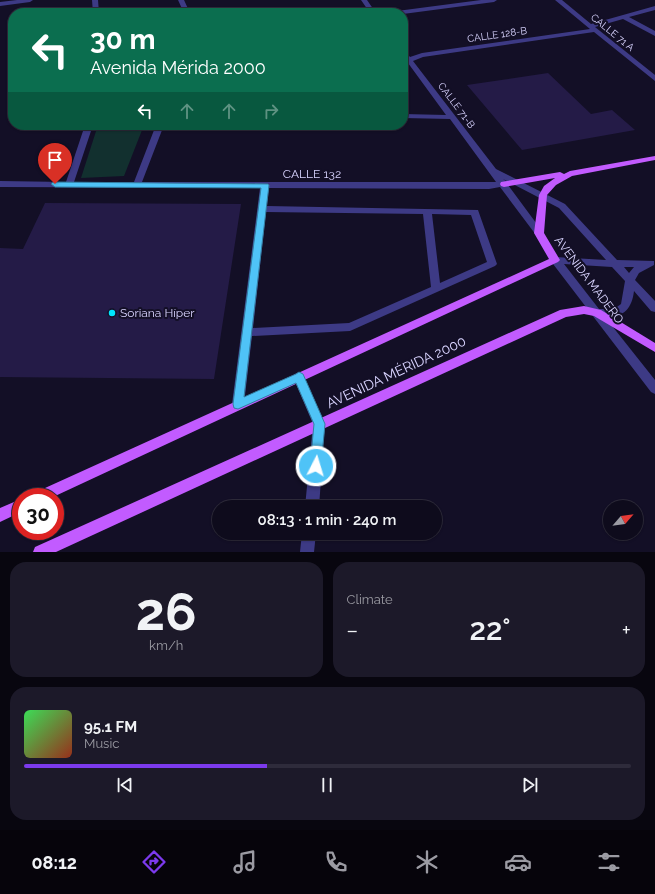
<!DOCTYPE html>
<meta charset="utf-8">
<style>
body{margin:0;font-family:Raleway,sans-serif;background:#1c1929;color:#f1f3f6;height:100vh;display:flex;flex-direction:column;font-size:15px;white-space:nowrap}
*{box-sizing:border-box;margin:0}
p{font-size:13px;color:#9b9ba3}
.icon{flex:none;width:22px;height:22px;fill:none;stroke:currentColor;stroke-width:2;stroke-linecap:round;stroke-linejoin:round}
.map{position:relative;height:552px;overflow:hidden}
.panel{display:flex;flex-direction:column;gap:10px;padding:10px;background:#08060f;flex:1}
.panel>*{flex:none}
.banner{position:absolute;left:8px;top:8px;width:400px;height:122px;border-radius:16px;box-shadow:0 1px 3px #0004,0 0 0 1px #2e2b3b;background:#0b6e4f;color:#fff;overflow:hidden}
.needle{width:26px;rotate:62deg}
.tools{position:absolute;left:603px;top:500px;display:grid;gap:8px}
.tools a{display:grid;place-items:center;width:40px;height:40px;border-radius:50%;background:#0e0b1c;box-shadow:0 1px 3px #0004,0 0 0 1px #2e2b3b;font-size:20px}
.speed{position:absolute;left:12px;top:488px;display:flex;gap:8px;font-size:20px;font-weight:700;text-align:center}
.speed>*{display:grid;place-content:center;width:52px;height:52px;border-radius:50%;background:#0e0b1c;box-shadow:0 1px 3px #0004,0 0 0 1px #2e2b3b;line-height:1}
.speed .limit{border:6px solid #d22;background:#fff;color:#111}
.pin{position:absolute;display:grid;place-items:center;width:34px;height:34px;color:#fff;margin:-41px -17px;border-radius:50% 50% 50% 0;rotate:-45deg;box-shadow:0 0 4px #0007}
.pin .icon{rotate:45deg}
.me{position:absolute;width:44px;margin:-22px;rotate:5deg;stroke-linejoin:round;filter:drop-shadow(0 0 3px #0008)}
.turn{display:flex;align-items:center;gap:14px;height:84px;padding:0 16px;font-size:18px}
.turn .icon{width:52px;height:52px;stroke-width:2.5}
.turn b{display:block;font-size:28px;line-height:34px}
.lanes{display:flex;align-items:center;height:38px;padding:0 16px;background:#0003;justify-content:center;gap:20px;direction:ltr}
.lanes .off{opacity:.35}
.big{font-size:30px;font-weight:600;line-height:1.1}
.panel .tile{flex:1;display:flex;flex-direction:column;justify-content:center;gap:6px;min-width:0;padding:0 14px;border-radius:16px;background:#1c1929}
.panel .dial{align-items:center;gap:0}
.dial b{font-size:52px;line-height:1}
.song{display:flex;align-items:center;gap:12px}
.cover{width:48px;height:48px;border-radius:6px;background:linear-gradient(135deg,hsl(130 70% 55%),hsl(10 70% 35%))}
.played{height:4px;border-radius:2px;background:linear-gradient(90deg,#7c3aed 40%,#2e2b3b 40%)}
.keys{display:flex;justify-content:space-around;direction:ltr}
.heat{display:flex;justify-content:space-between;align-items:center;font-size:22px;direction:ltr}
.panel .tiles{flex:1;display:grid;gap:10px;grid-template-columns:1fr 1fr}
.tile:last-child{grid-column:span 2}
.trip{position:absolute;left:212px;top:500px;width:230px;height:40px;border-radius:20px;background:#0e0b1c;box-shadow:0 1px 3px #0004,0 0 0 1px #2e2b3b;font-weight:600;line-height:40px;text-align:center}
.tab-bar{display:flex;height:64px;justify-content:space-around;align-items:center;background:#06040b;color:#9b9ba3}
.tab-bar .icon{width:28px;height:28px}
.tab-bar .on{color:#7c3aed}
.tab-bar b{font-size:18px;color:#f1f3f6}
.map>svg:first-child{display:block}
.green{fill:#12302f}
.building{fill:#241b47}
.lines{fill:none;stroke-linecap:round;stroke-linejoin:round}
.minor{fill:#3d3a85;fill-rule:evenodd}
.major{fill:#c25bff;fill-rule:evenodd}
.route{fill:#4fc3f7;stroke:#337fa1}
.poi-dot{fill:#00e5ff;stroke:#130f26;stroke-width:1.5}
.labels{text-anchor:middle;stroke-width:4;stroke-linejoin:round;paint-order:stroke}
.far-street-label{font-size:10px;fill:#d9d4ff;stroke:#130f26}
.street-label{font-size:12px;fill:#d9d4ff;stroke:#130f26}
.poi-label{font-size:12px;fill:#d9d4ff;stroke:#130f26;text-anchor:start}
.near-street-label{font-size:14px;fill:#d9d4ff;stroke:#130f26}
</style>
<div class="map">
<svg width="655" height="552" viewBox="0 0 655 552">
<rect width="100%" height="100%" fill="#130f26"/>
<path class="green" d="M98,125H144L124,176L81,178Z"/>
<path class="building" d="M548,73L591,114L612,110L635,130L522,150L467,85Z
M45,203L241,204L214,379L0,377V248L23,249Z"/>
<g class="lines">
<path class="minor" d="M17,0H33L30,2L0,6V2Z
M92,0H98L99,13H93Z
M178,0H184L190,13H184Z
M361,0H367L376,13H370Z
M481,0H497L494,2L403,14L394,13L397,11Z
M555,0H562L591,24L655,6V10L629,17L655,31V36L623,19L595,27L655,75V81L594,32L423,57L413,61L496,169L565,204L617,260L654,261V265L639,273L635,280L655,301V312L651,311L634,291C632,309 623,318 605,317L655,380V394L651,392L550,260L555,257L606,260L559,208L503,179L507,182L508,185L542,231L544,233L542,235H536L500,187L489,189L269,188L267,206L478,210L497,264L495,266L350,331L252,336L244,404L242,408L238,409L234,408L232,404L260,188L0,187V181L66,182L85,125H93L74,182H134L156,125H164L142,182H496L450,119L403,118V114L446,115L408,63L403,64V60L405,59L403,57V50L405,51L410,57L422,53L590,29ZM266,212L423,214L431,287L349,323L253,328ZM432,214L471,215L487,262L440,283ZM564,264L612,267L625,281L621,304L614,309H599ZM624,267H634L629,273Z
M299,372L303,374L325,424L319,507H305L313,424L293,377L295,374Z
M302,533H316L314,552H300Z"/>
<path class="major" d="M655,156V160L572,176L556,185L547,195L544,233L560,260L558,262L53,497H32L34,493L549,259L534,233L539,195L544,186L555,178L504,187L501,186L500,184L501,182L560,172L564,174L570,171Z
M584,306L601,310L655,343V352L594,316L584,314L566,317L56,552H33L35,547L560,310Z
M21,499V512L0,522V508Z"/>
</g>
<path class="route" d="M53,182L268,184L269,185L244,397L296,374L299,372L303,374L325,424L321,466L320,469L316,471L311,469L310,466L314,424L296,383L238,409L234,408L233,404L261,188L55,187L51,184Z"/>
<circle class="poi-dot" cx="112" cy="313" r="4"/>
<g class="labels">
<g class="far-street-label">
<text transform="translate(613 32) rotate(39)" y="4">CALLE 71 A</text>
<text transform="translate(497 34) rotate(-8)" y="4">CALLE 128-B</text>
<text transform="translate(457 105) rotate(53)" y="4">CALLE 71-B</text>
</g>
<g class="street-label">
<text x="312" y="178">CALLE 132</text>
<text transform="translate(589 280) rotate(53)" y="4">AVENIDA MADERO</text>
</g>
<g class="poi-label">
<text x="120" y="317">Soriana Híper</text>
</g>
<g class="near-street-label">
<text transform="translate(396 372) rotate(-25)" y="5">AVENIDA MÉRIDA 2000</text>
</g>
</g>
</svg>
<div class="tools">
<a><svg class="needle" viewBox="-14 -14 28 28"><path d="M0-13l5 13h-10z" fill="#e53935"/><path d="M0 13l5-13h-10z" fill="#9b9ba3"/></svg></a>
</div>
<div class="speed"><div class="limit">30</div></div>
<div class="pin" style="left:55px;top:184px;background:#d93025"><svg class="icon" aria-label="arrive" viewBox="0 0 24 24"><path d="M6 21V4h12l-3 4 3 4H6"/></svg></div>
<svg class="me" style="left:316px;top:466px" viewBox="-20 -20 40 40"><circle r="17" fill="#4fc3f7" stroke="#fff" stroke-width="3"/><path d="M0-11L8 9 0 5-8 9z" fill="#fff"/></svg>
<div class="trip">08:13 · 1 min · 240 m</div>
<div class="banner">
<div class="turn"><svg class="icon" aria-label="left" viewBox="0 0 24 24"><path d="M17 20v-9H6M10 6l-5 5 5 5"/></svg><div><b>30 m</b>Avenida Mérida 2000</div></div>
<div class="lanes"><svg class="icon" aria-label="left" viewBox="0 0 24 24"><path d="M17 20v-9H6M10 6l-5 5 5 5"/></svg><svg class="icon off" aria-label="ahead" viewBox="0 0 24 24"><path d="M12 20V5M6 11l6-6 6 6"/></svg><svg class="icon off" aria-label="ahead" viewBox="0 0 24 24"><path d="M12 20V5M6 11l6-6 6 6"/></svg><svg class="icon off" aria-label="right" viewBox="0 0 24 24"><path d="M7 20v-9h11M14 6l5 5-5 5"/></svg></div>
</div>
</div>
<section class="panel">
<div class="tiles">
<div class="tile dial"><b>26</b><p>km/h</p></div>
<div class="tile"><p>Climate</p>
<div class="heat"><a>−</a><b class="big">22°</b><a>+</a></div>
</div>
<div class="tile">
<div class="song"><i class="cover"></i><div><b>95.1 FM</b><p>Music</p></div></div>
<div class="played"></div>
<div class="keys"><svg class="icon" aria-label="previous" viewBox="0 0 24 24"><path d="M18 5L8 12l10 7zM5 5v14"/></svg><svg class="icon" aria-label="pause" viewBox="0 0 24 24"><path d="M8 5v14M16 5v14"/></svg><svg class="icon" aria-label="next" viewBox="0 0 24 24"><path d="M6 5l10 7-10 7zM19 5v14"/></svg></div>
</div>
</div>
</section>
<nav class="tab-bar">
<b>08:12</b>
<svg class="icon on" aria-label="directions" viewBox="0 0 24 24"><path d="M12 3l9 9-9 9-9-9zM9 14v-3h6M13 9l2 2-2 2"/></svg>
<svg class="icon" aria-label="music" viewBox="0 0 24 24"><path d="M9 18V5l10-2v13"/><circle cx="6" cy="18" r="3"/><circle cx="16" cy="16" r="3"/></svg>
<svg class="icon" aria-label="phone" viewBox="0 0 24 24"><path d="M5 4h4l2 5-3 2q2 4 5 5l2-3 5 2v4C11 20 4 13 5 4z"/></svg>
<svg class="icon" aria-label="climate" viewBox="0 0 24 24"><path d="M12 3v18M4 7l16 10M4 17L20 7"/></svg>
<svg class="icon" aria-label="car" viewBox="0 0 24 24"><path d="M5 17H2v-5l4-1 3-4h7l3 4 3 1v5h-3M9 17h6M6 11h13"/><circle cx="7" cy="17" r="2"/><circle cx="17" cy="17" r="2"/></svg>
<svg class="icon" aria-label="filters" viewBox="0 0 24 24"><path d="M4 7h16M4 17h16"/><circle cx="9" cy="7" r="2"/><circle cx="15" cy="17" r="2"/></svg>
</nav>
